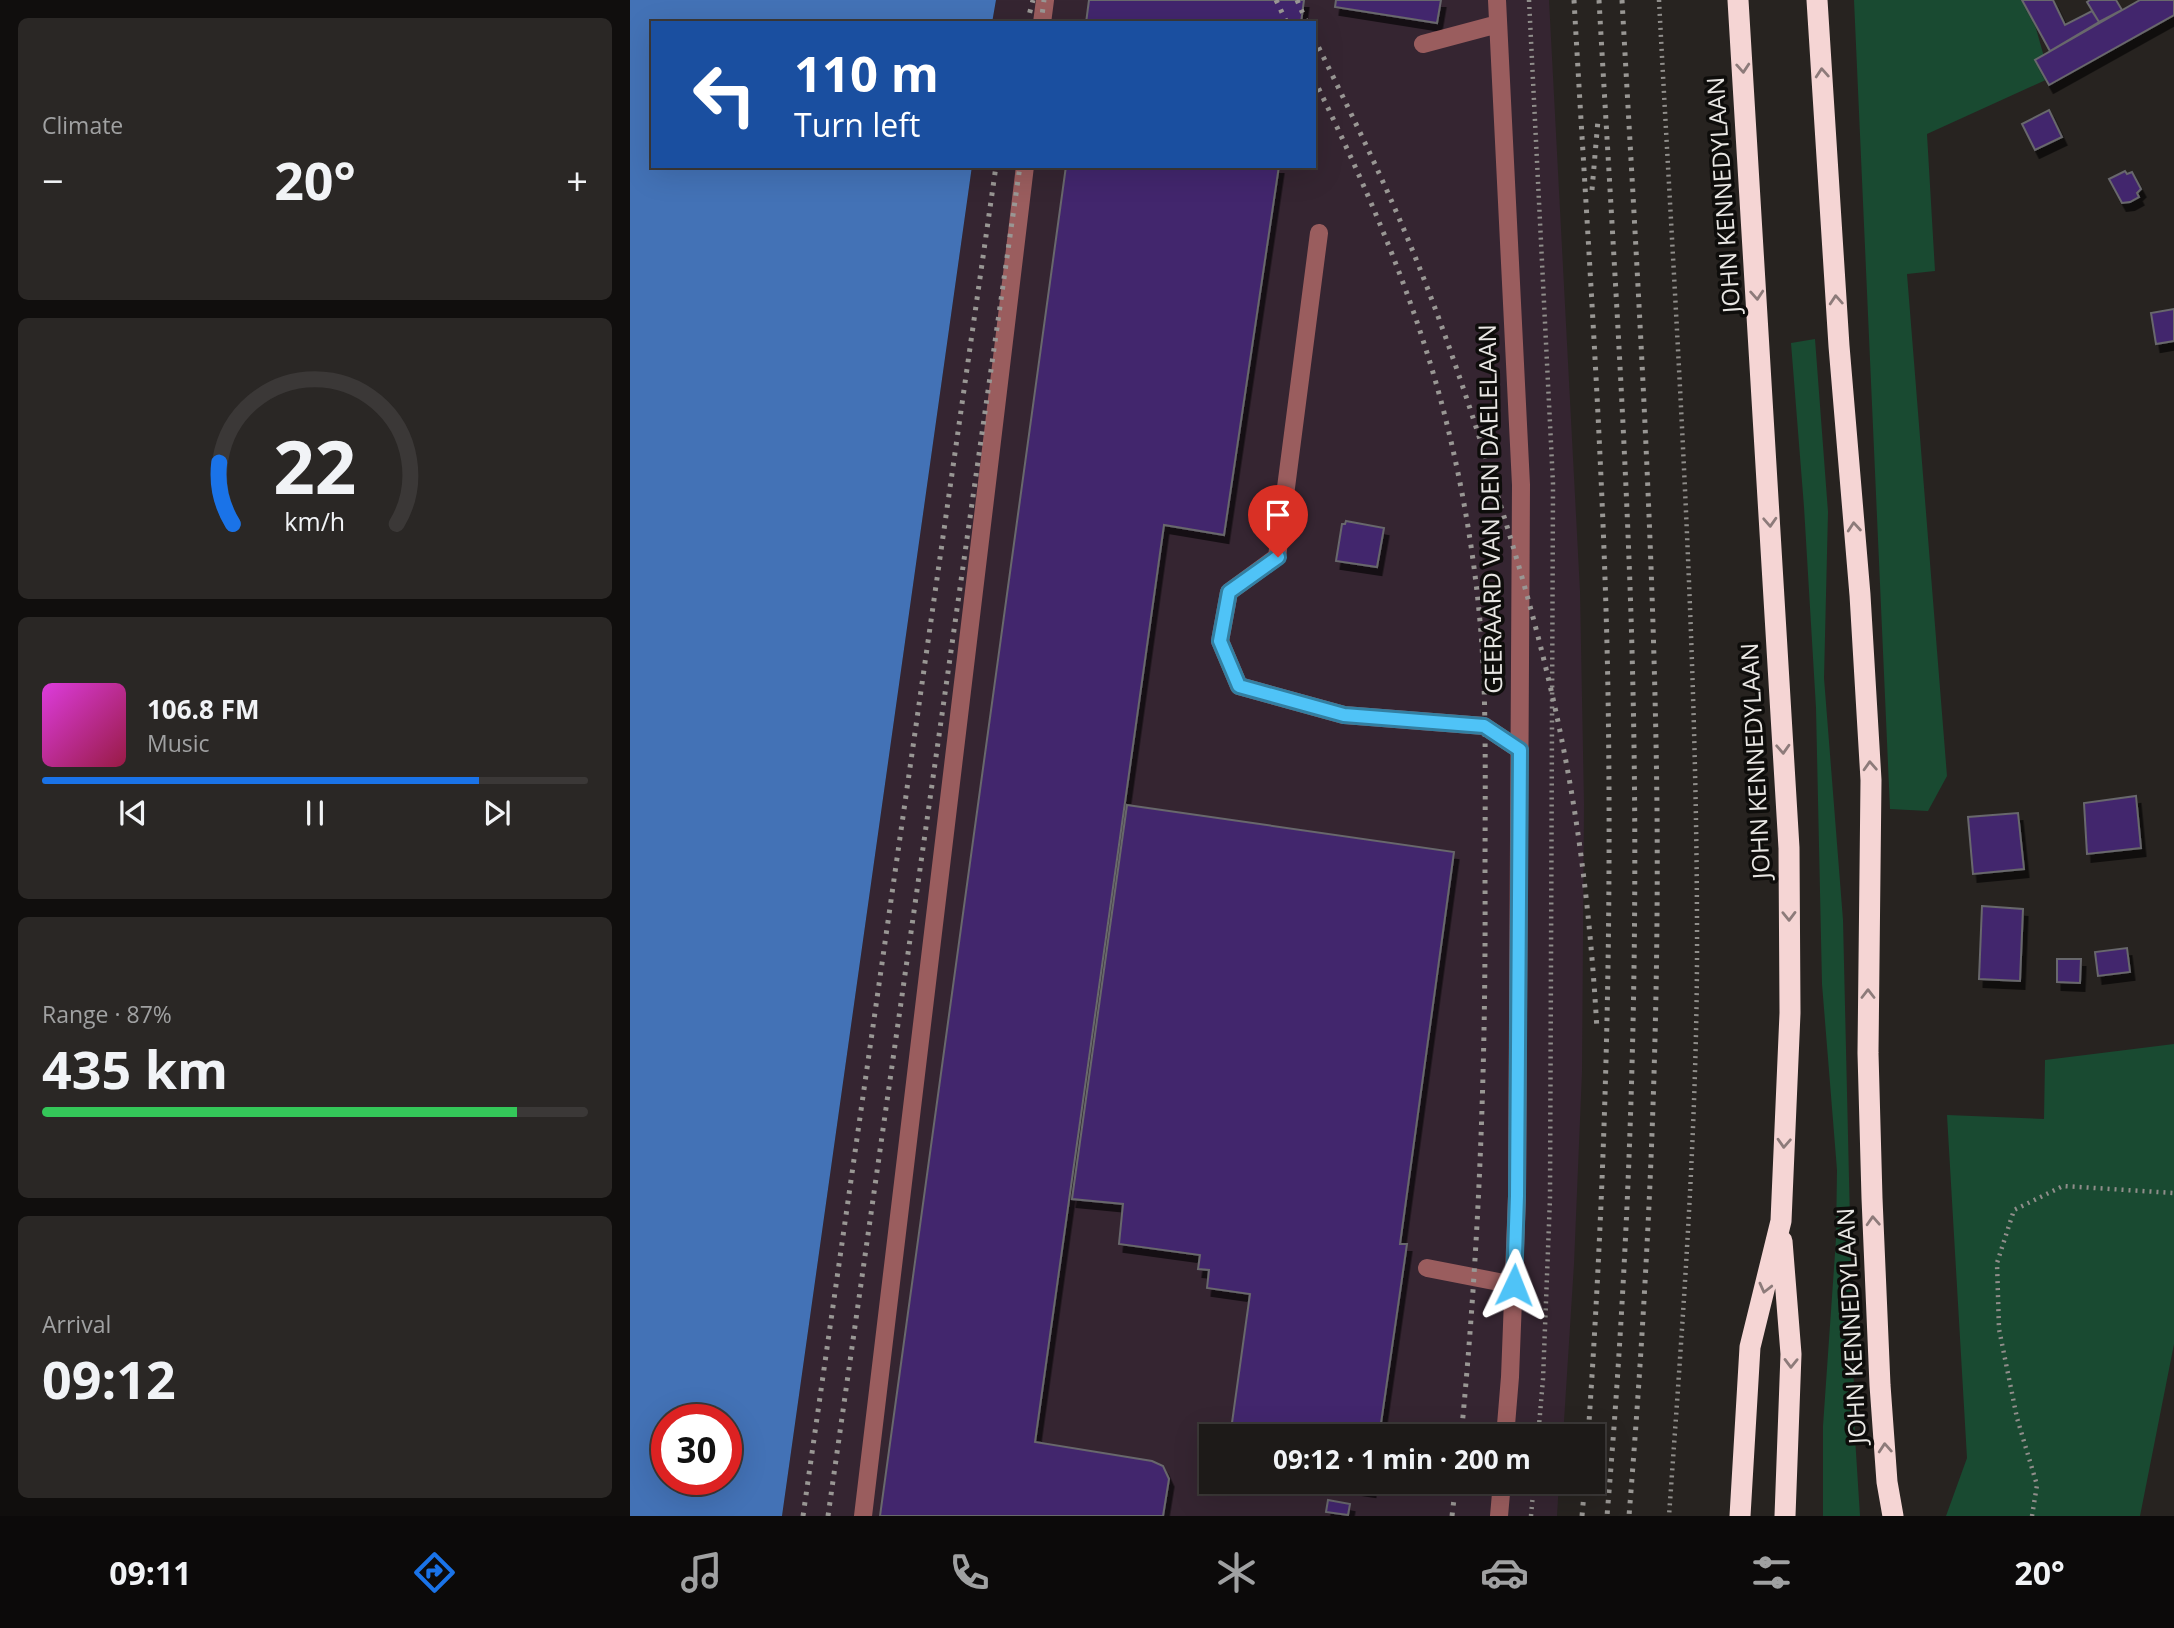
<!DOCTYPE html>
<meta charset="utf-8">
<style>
body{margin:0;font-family:"Open Sans",sans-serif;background:#2a2725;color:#f1f3f6;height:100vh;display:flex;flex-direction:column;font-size:26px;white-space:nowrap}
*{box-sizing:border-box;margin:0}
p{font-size:23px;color:#a0a1a2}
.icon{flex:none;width:38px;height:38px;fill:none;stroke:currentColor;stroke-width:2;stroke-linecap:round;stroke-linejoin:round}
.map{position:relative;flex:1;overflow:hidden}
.panel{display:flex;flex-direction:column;gap:18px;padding:18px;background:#100e0d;width:630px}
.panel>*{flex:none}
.banner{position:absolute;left:21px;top:21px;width:665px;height:147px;border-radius:0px;box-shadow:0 7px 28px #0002,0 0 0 2px #3b3837;background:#1a4fa0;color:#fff;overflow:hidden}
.speed{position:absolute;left:21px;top:1404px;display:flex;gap:14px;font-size:35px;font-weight:700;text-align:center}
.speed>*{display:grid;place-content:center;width:91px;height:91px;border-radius:50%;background:#1d1a18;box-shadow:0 7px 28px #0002,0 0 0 2px #3b3837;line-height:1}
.speed .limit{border:10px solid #d22;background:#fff;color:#111}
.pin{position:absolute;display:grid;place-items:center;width:60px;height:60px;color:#fff;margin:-72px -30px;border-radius:50% 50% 50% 0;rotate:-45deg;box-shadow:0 0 7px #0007}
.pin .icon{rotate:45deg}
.me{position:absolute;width:77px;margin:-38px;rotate:2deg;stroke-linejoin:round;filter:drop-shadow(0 0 5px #0008)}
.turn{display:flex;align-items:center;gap:24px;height:147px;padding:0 28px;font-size:32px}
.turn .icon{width:91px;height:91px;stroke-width:2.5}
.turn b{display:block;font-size:49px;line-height:60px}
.big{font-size:52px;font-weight:700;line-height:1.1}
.panel .tile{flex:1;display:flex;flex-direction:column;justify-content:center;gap:10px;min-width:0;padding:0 24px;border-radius:10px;background:#2a2725}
.panel .dial{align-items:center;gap:0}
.dial svg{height:182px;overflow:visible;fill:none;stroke:#3b3837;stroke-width:7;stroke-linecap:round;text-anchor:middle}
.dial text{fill:#f1f3f6;stroke:none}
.song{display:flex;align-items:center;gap:21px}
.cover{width:84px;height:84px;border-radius:10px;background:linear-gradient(135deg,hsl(300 70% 55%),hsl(340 70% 35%))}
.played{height:7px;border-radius:4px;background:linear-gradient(90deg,#1a73e8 80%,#3b3837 80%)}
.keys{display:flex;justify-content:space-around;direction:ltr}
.heat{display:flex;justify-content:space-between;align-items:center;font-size:38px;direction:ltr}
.charge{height:10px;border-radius:5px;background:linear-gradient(90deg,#34c759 87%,#3b3837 0)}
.trip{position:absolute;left:569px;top:1424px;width:406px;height:70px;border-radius:0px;background:#1d1a18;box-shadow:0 7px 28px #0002,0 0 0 2px #3b3837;font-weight:700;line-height:70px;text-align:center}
.tab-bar{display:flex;height:112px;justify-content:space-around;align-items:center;background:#0c0a0a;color:#a0a1a2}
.tab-bar .icon{width:49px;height:49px}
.tab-bar .selected{color:#1a73e8}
.tab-bar b{font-size:32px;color:#f1f3f6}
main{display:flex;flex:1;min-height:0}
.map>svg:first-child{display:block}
.industrial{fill:#352531}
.green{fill:#194a31}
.water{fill:#4372b6;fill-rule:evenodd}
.building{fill:#43266d;stroke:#68676c;stroke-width:2;filter:url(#shadow)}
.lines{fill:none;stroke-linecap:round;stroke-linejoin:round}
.path{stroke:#908e8b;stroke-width:4.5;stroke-dasharray:2 5;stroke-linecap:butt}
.minor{stroke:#9a5d5e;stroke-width:18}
.highway{stroke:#f5d5d4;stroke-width:21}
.rail{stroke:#999794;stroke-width:5;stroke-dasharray:3.5 7;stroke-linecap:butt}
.oneway{stroke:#8d7b7a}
.route-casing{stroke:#337fa1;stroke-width:18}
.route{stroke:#4fc3f7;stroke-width:12}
.labels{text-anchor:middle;stroke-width:7;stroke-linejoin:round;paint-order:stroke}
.street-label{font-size:24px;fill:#e8e6e3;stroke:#0e0d0b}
</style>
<main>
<section class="panel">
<div class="tile"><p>Climate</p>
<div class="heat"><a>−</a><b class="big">20°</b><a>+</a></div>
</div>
<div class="tile dial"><svg viewBox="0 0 100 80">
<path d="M14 69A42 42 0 1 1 86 69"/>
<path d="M14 69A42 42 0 0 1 8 42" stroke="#1a73e8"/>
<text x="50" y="56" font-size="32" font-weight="700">22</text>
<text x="50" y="72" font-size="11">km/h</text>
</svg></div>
<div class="tile">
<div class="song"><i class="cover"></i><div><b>106.8 FM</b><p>Music</p></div></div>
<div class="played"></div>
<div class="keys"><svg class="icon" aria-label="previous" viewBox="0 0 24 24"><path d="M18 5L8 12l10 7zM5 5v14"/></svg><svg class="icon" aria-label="pause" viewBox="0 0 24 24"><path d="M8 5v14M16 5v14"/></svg><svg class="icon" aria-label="next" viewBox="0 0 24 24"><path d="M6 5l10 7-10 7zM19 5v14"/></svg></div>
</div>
<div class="tile"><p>Range · 87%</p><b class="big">435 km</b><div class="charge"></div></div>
<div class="tile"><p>Arrival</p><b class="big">09:12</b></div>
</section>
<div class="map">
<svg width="1544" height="1516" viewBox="0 0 1544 1516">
<defs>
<filter id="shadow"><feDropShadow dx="4.5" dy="8" stdDeviation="0" flood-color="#0009"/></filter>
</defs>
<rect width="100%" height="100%" fill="#272320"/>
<path class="industrial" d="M366,0H919L950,591L954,804L952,1072L944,1264L933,1437H581V1482H929L927,1516H152L342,166H684V23H362Z"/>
<path class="green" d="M1224,0H1398L1420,78L1297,134L1305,271L1277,274L1317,776L1298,811L1260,809Z
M1185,339L1198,512L1194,678L1213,920L1225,1437L1230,1516H1193V1426L1206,1239L1207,1170L1192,984L1186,708L1174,507L1161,343Z
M1544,1044V1344L1510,1516H1316L1337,1458L1317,1115L1414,1119L1415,1060Z"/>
<path class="water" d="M0,0H366L362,23H23V166H342L152,1516H0ZM37,1419H96V1479H37Z"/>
<path class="building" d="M459,0H674L671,23H456Z
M706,0H811L807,23L705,7Z
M1392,0H1423L1435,25L1462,11L1469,22L1420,51Z
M1460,0H1486L1492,10L1469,22L1457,2Z
M1510,0H1544V15L1419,85L1405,60Z
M1419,110L1432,137L1405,150L1392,124Z
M436,166H649L594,535L534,525L405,1442L522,1461L533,1466L539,1479L533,1516H250Z
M1495,171L1497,174L1502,172L1511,189L1507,193L1509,197L1500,202L1492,203L1479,179Z
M1544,309V341L1526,344L1521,313Z
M716,521L754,528L747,567L706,561L712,524H715Z
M1506,796L1511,848L1457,854L1454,803Z
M497,805L824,852L770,1244H777L749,1437H600L620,1294L577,1288L579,1270L568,1269L570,1255L489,1244L493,1204L442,1199Z
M1388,813L1394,869L1343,874L1338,817Z
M1352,906L1393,909L1390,981L1349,979Z
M1497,948L1500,972L1468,976L1465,952Z
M1427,959H1451L1450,983L1427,982Z
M693,1482H742L741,1489Z
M698,1500L720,1504L718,1515L696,1512Z"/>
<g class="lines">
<path class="path" d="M899,0L923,484L920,1198L913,1379L908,1437
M1029,0C1045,307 1066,614 1067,922C1068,1120 1053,1318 1039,1516
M901,1516L904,1482
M1402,1516L1407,1485L1387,1418L1369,1329L1367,1263L1384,1210L1433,1186L1544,1193"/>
<path class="minor" d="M867,0L891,485L887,1196L880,1377L875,1437
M412,23L415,0
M793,44L868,24
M689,233L647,557L599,592L590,641L609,686L714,715L854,726L890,750
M797,1268L884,1285
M233,1516L395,166
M869,1516L872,1482"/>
<path class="highway" d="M1108,0L1159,848L1160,1013L1151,1221L1120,1347L1110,1516
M1187,0L1209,346L1230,595L1241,780L1238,1053L1242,1198L1250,1385L1257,1482L1263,1516
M1152,1241L1161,1354L1155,1516"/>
<path class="rail" d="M646,0L657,23
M667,0L677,23
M944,0C957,231 974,462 978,693C982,941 975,1189 958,1437
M969,0C980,195 993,391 1000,586C1011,896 1003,1207 977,1516
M992,0C1007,269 1024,538 1027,808C1029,1044 1018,1280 999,1516
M397,23L403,0
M411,23L414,0
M684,38C720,111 756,184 786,259C819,341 846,425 872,510C898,594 921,680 937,767C953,853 962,942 967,1030
M684,79C740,194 791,312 820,437C839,517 851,602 854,685C856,750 855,815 855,880C856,1066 849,1252 831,1437
M962,190L968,120
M173,1516L366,166
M198,1516L390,166
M822,1516L826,1482
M952,1516L955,1482"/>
</g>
<defs><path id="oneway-chevron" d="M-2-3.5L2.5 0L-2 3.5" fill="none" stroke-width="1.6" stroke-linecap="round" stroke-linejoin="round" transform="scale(1.75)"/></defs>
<g class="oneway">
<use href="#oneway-chevron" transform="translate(1113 68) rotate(86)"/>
<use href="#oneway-chevron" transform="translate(1192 73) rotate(-94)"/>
<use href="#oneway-chevron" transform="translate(1127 295) rotate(86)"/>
<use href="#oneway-chevron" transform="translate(1206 300) rotate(-94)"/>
<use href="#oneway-chevron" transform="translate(1140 522) rotate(87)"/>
<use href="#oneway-chevron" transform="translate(1224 527) rotate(-95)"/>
<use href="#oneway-chevron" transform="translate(1153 749) rotate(87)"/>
<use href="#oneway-chevron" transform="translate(1240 766) rotate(-93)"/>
<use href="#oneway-chevron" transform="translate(1159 916) rotate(89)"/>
<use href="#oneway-chevron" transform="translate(1238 994) rotate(-90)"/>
<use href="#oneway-chevron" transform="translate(1154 1143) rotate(93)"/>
<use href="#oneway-chevron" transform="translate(1243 1221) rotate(-93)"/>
<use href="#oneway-chevron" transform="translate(1135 1288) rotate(104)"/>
<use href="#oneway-chevron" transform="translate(1161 1363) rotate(91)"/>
<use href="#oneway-chevron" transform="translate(1255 1448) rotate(-94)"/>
</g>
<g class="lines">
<g class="route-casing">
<path id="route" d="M648,557L599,592L590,641L609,686L714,715L854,726L890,750L887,1196L884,1285"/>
</g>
<use href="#route" class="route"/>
</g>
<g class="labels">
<g class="street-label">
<text transform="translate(1094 195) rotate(-94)" y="8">JOHN KENNEDYLAAN</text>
<text transform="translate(861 509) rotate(-91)" y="8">GEERAARD VAN DEN DAELELAAN</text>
<text transform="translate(1126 761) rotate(-93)" y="8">JOHN KENNEDYLAAN</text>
<text transform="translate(1222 1326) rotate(-93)" y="8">JOHN KENNEDYLAAN</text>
</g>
</g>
</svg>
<div class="speed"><div class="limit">30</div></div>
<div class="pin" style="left:648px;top:557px;background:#d93025"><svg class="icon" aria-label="arrive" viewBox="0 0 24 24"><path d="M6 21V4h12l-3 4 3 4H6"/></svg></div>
<svg class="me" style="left:884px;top:1285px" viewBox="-20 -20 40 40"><path d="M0-17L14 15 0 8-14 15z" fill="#4fc3f7" stroke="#fff" stroke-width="4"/></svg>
<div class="trip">09:12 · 1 min · 200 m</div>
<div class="banner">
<div class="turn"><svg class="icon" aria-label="left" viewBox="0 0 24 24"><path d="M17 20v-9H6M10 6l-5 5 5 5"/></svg><div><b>110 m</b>Turn left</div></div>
</div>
</div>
</main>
<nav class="tab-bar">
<b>09:11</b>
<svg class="icon selected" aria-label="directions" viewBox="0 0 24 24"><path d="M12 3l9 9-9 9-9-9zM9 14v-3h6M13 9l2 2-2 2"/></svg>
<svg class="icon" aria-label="music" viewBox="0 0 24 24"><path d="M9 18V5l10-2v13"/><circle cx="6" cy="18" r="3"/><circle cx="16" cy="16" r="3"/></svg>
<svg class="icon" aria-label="phone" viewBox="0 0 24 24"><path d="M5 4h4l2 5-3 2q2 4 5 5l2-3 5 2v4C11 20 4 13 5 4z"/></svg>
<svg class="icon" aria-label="climate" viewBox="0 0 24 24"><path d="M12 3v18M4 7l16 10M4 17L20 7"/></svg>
<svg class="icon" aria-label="car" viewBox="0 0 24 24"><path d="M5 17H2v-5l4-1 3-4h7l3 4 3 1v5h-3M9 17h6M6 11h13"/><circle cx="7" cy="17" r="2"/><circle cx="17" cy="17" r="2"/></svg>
<svg class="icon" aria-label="filters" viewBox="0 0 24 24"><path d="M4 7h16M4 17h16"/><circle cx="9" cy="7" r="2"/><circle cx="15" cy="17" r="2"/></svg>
<b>20°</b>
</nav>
